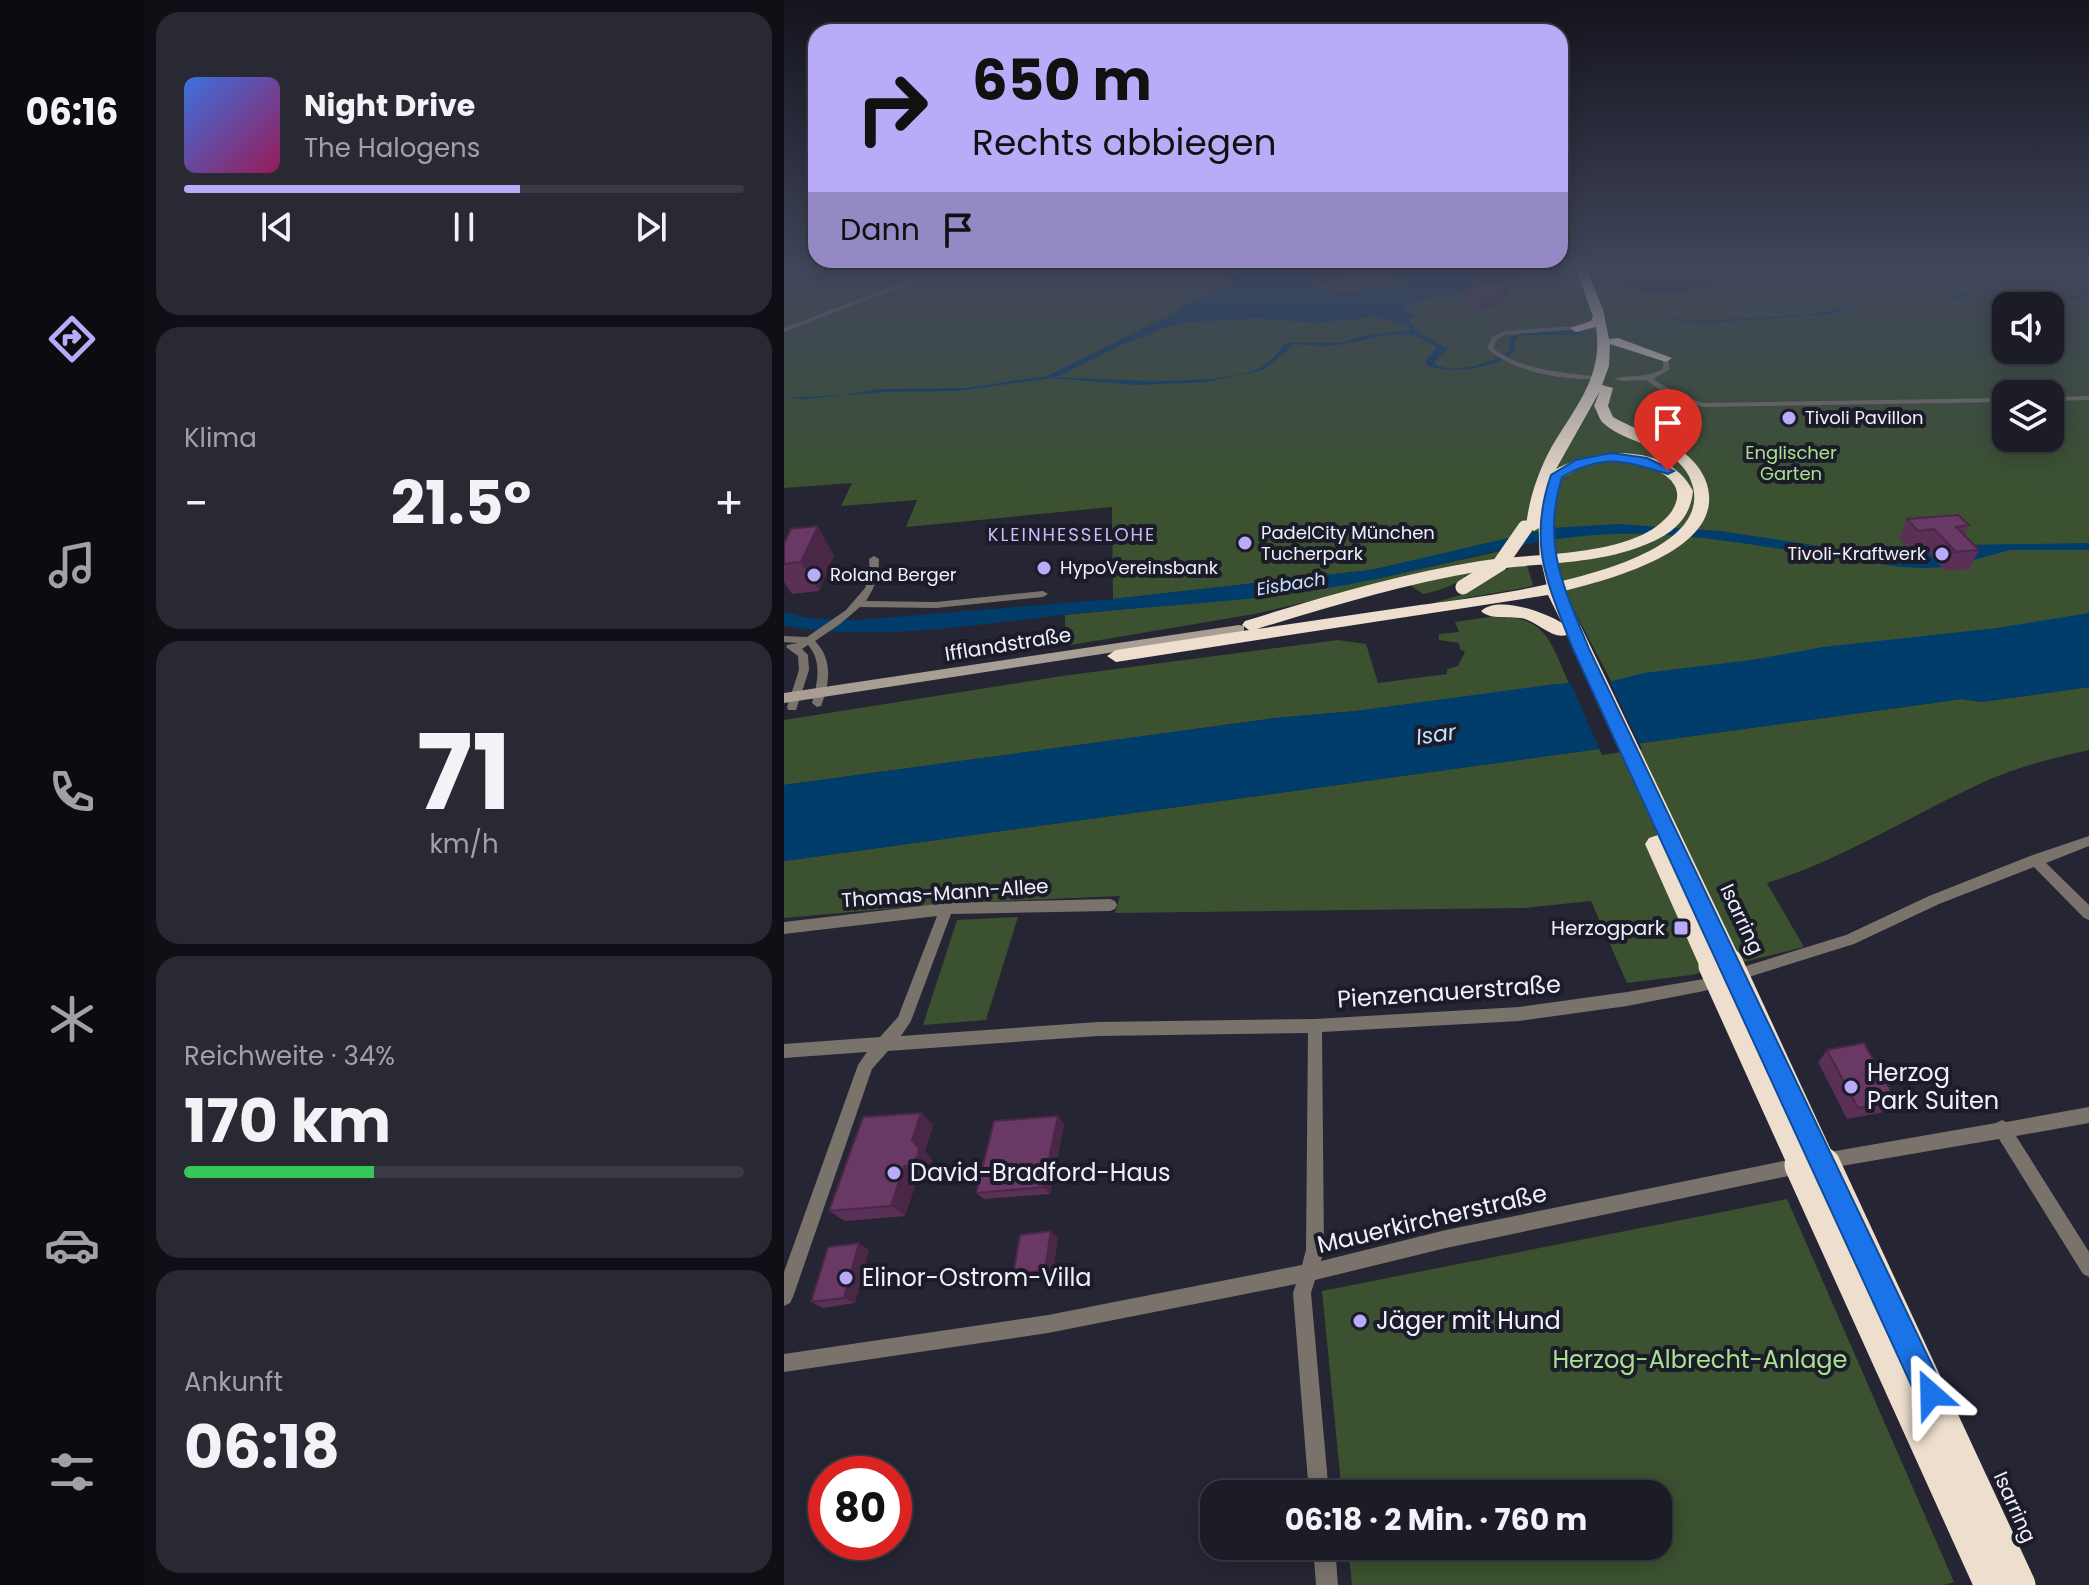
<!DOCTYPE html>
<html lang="de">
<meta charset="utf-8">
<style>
body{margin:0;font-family:Poppins,sans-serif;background:#292933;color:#f1f3f6;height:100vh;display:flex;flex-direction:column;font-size:30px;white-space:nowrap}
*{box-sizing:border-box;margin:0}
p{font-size:26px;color:#a0a1a7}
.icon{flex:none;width:44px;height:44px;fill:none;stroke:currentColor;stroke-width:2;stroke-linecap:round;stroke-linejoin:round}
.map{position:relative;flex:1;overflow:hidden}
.drawer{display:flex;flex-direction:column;gap:12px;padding:12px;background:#0f0f15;width:640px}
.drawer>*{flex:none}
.banner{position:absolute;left:24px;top:24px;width:760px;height:244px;border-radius:24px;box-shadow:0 4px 20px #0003,0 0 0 2px #3a3a44;background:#b9abf7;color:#111;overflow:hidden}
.buttons{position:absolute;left:1208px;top:292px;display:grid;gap:16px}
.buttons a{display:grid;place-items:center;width:72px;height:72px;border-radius:16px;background:#1c1c27;box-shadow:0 4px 20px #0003,0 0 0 2px #3a3a44;font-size:40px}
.speed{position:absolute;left:24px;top:1456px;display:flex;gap:16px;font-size:40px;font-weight:700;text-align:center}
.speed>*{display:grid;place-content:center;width:104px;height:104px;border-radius:50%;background:#1c1c27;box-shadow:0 4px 20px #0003,0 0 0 2px #3a3a44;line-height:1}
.speed .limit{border:12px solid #d22;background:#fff;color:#111}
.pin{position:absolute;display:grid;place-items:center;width:68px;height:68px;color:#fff;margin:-82px -34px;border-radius:50% 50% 50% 0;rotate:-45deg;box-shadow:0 0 8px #0007}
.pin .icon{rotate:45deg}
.me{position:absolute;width:88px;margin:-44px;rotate:335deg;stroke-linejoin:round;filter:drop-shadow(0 0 6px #0008)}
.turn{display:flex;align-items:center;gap:28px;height:168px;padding:0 32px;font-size:36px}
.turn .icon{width:104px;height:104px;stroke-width:2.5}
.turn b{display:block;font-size:56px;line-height:68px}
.then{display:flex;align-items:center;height:76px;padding:0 32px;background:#0003;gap:16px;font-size:30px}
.big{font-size:60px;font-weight:700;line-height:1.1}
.drawer .card{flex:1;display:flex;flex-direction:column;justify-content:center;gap:12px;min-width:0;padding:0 28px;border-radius:24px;background:#292933}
.drawer .dial{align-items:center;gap:0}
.dial b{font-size:104px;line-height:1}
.song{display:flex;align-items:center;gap:24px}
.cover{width:96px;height:96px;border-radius:12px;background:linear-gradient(135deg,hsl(220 70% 55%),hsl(330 70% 35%))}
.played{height:8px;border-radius:4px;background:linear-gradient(90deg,#b9abf7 60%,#3a3a44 60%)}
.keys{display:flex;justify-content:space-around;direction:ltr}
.heat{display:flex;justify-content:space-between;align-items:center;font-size:44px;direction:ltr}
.charge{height:12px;border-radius:6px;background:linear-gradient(90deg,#34c759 34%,#3a3a44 0)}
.trip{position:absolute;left:416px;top:1480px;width:472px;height:80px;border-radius:24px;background:#1c1c27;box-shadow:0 4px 20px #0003,0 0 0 2px #3a3a44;font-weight:700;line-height:80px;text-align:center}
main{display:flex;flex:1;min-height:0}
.tab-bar{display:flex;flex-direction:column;width:144px;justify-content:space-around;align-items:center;background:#0b0b10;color:#a0a1a7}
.tab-bar .icon{width:56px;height:56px}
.tab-bar .selected{color:#b9abf7}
.tab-bar b{font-size:36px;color:#f1f3f6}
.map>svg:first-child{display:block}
.green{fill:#3b5130;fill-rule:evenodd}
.water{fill:#013d6a;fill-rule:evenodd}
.pier{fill:#252534}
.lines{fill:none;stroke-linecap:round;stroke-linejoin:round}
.street{fill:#79736c;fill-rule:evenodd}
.secondary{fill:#a89e93;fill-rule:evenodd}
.highway{fill:#eddecd;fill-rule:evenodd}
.highway-bridge-far2{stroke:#eddecd;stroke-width:15}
.highway-bridge-far1{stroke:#eddecd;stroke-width:27}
.highway-bridge{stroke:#eddecd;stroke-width:35}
.wall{fill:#5a3057}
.shaded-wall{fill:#4a2747}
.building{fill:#693865;stroke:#4a2747;stroke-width:2}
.route{fill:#1a73e8;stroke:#114b97;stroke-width:2}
.poi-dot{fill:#b9abf7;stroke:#1c1b2a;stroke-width:3}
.labels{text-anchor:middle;stroke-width:8;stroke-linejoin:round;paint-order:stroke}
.far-poi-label{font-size:18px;fill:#f0f0fa;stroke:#1c1b2a;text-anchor:start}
.far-park-label{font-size:18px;fill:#aae18d;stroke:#1c1b2a}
.far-neighbourhood-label{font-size:18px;letter-spacing:2px;fill:#c7bef7;stroke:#1c1b2a}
.far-water-label{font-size:18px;font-style:italic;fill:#c5e2fe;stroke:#1c1b2a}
.street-label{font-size:20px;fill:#f0f0fa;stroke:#1c1b2a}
.poi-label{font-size:20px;fill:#f0f0fa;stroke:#1c1b2a;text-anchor:end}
.water-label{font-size:22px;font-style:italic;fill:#c5e2fe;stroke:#1c1b2a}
.near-street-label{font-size:24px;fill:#f0f0fa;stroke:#1c1b2a}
.near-poi-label{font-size:24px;fill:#f0f0fa;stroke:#1c1b2a;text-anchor:start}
.near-park-label{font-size:24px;fill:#aae18d;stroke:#1c1b2a}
</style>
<main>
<nav class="tab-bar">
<b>06:16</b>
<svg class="icon selected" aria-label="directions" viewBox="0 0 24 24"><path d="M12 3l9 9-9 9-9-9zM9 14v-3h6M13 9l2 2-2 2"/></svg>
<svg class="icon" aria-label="music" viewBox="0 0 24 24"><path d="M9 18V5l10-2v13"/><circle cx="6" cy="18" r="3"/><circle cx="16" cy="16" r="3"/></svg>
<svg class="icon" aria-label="phone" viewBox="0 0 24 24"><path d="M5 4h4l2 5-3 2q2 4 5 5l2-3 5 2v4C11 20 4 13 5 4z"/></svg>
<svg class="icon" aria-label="climate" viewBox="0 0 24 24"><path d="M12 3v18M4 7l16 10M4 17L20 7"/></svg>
<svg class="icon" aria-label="car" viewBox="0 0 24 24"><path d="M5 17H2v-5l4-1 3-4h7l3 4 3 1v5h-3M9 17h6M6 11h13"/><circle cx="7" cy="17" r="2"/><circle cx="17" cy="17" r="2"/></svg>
<svg class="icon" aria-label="filters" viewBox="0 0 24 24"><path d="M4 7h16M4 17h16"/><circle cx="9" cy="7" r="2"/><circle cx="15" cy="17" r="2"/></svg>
</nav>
<section class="drawer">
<div class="card">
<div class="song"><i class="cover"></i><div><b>Night Drive</b><p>The Halogens</p></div></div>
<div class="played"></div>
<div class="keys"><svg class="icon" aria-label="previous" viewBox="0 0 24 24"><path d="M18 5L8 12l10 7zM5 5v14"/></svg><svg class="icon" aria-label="pause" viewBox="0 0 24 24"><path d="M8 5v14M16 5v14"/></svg><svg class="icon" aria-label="next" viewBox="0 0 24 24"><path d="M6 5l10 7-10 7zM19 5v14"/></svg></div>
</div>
<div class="card"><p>Klima</p>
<div class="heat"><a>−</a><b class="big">21.5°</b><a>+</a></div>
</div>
<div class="card dial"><b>71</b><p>km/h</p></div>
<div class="card"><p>Reichweite · 34%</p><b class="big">170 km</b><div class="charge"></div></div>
<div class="card"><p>Ankunft</p><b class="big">06:18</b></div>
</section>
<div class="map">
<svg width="1305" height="1585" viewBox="0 0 1305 1585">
<rect width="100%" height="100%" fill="#252534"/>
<path class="green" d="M16,269H821V276C854,304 926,295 957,269H1305V618L828,683L780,591L768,540L727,539L587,570L329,599L328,507L122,527L133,500L57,506L68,483L0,488V274ZM1222,306H1266V350H1222ZM1222,394H1266V438H1222Z
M721,550C696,570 671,588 639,594L619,580L470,614L281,646V615L503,593L596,578Z
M743,565L749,585L745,587L642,605L680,594L725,568Z
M712,616C764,617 766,642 785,683L572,711L492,718L0,785V720L278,676L554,640L582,644L594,683L663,674V669L674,666L681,652L676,649L675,643L655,640V634L675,632L671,622Z
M1305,687V750C1269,758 1233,767 1200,782C1127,815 1060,859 983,883L1020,947L907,975L843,983L807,901L740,908L331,913L336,896L171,903L0,918V861L1178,699L1197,702Z
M234,917L202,1020L139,1025L173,920Z
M1003,1199L1170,1582L1160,1585H568L564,1546H874V1494H558L538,1291Z"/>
<path class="water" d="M460,269H577L537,283L534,287C559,299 595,288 620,280L594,269H747L718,286L636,300L620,307L621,311L635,315L625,319L632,331L662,348L663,350L649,363C669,376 700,363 721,356L725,351L726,338C746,328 785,329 804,335H737L730,341L732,349C716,369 667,374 644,366L641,361L653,348C620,323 597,338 561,344C544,347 528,346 510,344L480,370L422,382L352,385L267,378L174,391L100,392L19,399L0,398L61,395L95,389L183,388L263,376L390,313ZM590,317L623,325L627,330L583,335L555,343H502C495,349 490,359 481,365C445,389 317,379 272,377L338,345L395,323L472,318L532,323Z
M1303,282V294L1291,299L1273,301L1209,292H1195L1177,298L1163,299L1114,291L1097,292L1068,307L1048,314L922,323L887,320L843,327L887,319L921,321L1030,314L1065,307L1094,291L1110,290L1162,298L1190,291H1216L1269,299L1296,295Z
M833,524L936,531L1075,552L1098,547L1140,548L1158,567C1121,571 1097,563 1062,559C985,548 906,531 828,534C750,537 672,562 596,578C498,600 395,604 296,613C208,622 84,644 0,625V612L24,618L74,620L329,599L587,570L767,528Z
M1305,543V550H1226L1179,563L1176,545Z
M1305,613V687L1197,702L1178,699L0,861V785L492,718L572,711L771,684L825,682L860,673L967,660L1039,647L1213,628Z"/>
<path class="pier" d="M824,678L858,749L818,755L785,679Z"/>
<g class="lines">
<path class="street" d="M120,269H126L128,275L124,284L0,332V328L119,282L122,275Z
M792,326L795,328L794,329L721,335L713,339L709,348C736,370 775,372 808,376L810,377V379C778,380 726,371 703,348L708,337L720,331Z
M882,356L885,358V370L869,379L893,394L919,403L1222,398V402L919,407L887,398L862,380L839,381L829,379C846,374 860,379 879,369V358Z
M1305,396V400L1266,401V397Z
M90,556L95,559C95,576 91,587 82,601L152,602L259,591L264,594L259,597L152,608L76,607L56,624L31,641C49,659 46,683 37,706L33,707L28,703C33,684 39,662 24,645L18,649L24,655L25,670L13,707L12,710H4L3,707L15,670L14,656L2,647L3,645L14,643L0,642V636L23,637L62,610L81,588L86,574L85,559Z
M1305,836V846L1262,863L1305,905V920L1300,918L1250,867L1155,904L1070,944L920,991L843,1006L735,1021L538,1032L540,1250L537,1261L662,1230L1014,1158L1020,1160L1022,1166L1020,1172L1014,1174L662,1248L531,1280L527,1293L545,1494H525L509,1293L512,1284L264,1333L0,1372V1354L264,1315L518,1265L522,1250L524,1033L314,1036L104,1051L88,1069L9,1297L6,1303L0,1306V1272L74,1065L83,1052L0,1058V1044L96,1037L114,1017L153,916L0,934V922L162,903L326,899L331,901L333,905L331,909L326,911L167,914L127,1021L117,1036L314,1022L531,1019L735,1007L843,992L920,979L1062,935L1145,896L1246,856Z
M1305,1107V1123L1232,1136L1305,1252V1277L1299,1274L1215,1139L1040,1169L1034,1167L1032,1161L1034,1155L1040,1153L1212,1123L1218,1120L1222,1122Z
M529,1546H551L554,1585H532Z"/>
<path class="secondary" d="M455,625L460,626V632L0,703V693Z"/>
<path class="highway" d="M792,269H802L819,309L825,339L834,338L888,358L882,362L826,344L825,366L818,385L829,388L824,406L829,417C853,431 884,438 905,457C916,467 924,480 925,495C930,553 823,580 780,591L958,962L954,970L945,973L939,971L928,977L919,974L861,844L865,838L874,835L783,635C768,639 756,624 741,619C727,615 707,621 697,611C714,595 760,612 778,623L764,595L332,662L323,656L332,650L465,630L458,625L461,621C538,597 616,574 696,561C749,553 808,557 858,535C891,519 913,486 867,468C847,461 821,458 802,466C790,470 781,480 768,478L758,526L750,531L742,526C745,499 754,472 767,448C790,408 820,377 812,327L792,332L786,328L807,321L809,317ZM816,391L810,406C813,411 815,418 818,422C845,448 899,444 909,487C930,574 683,598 629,606C577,614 525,621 473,629C547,606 621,584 697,571C754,562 817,566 870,541C892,531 907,515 909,491C885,443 813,447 772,469Z"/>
<path class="highway-bridge-far2" d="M762,524L763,553L772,592
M679,587L716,564L741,528"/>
<path class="highway-bridge-far1" d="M945,962L1040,1167
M928,966L1019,1167"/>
<path class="highway-bridge" d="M1018,1165L1208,1585
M1039,1165L1234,1585"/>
</g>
<path class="wall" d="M725,287V299L697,311L678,304L679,292Z
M1123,519L1185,525L1181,535L1195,550L1185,569L1162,571L1140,548L1125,550L1115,539Z
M0,543L50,555L35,591L8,594L0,582Z
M1043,1050L1112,1100L1101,1112L1063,1119L1034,1062Z
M137,1113L149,1125L141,1151L148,1160L147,1166L139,1176L134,1177L121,1216L61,1221L45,1211Z
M274,1116L280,1124L266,1194L200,1199L192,1193Z
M267,1231L274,1238L268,1276L237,1280L229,1275Z
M85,1250L71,1303L39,1308L27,1302Z"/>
<path class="shaded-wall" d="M725,287V299L697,311V299Z
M34,526L50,555L35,591L17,562Z
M137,1113L149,1125L141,1151L148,1160L147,1166L139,1176L126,1166L128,1140Z
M274,1116L280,1124L266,1194L259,1187Z
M120,1166L134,1177L121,1216L107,1206Z
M267,1231L274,1238L268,1276L261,1270Z
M75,1243L85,1250L71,1303L60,1298Z"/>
<path class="building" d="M708,281L725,287L697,299L679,292Z
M1174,515L1185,525L1172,527L1195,550L1172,552L1150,529L1134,531L1123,519Z
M34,526L17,562L0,564V543L7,529Z
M1080,1043L1112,1100L1074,1108L1043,1050Z
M137,1113L128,1140L135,1149L134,1155L126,1166H120L107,1206L45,1211L79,1117Z
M274,1116L259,1187L192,1193L210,1121Z
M267,1231L261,1270L229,1275L236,1235Z
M75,1243L60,1298L27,1302L44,1247Z"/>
<linearGradient id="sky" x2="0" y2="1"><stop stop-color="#14141d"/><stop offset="0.55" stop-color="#40465c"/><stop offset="1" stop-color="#40465c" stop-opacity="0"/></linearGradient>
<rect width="1305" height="491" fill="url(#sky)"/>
<path class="route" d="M827,453L863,458L890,471L884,474C840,461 821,453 778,477C757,544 780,588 805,649L1157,1384L1161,1394L1157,1404L1147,1409L1136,1404L789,649C764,584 743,545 767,475L792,460Z"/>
<g class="poi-dot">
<circle cx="1005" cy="418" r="8"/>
<circle cx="461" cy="543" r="8"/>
<circle cx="1158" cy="554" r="8"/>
<circle cx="260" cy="568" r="8"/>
<circle cx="30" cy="575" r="8"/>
<rect x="889" y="920" width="16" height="16" rx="4"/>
<circle cx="1067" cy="1087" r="8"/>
<circle cx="110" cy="1173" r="8"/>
<circle cx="62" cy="1278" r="8"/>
<circle cx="576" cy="1321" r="8"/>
</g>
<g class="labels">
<g class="far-poi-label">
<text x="1021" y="424">Tivoli Pavillon</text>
<text x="477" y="539">PadelCity München<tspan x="477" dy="21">Tucherpark</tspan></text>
<text x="1142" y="560" text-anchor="end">Tivoli-Kraftwerk</text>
<text x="276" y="574">HypoVereinsbank</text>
<text x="46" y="581">Roland Berger</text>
</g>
<g class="far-park-label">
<text x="1007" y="459">Englischer<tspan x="1007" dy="21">Garten</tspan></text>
</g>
<g class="far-neighbourhood-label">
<text x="288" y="541">KLEINHESSELOHE</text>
</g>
<g class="far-water-label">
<text transform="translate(507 584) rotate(-9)" y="6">Eisbach</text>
</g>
<g class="street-label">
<text transform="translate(224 644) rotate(-9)" y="7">Ifflandstraße</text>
<text transform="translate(161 893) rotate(-4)" y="7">Thomas-Mann-Allee</text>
<text transform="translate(958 919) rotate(65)" y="7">Isarring</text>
<text transform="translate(1231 1507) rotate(66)" y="7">Isarring</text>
</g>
<g class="poi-label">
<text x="881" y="935">Herzogpark</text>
</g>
<g class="water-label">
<text transform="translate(652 734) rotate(-8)" y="8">Isar</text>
</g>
<g class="near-street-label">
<text transform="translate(665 992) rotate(-4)" y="8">Pienzenauerstraße</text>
<text transform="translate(648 1219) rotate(-13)" y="8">Mauerkircherstraße</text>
</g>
<g class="near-poi-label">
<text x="1083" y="1081">Herzog<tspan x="1083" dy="28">Park Suiten</tspan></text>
<text x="126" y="1181">David-Bradford-Haus</text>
<text x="78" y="1286">Elinor-Ostrom-Villa</text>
<text x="592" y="1329">Jäger mit Hund</text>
</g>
<g class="near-park-label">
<text x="916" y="1368">Herzog-Albrecht-Anlage</text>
</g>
</g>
</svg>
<div class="buttons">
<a><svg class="icon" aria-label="sound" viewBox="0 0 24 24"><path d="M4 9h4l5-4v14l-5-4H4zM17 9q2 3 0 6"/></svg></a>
<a><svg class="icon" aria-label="layers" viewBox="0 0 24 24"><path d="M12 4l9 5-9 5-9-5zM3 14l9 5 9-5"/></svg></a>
</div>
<div class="speed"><div class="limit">80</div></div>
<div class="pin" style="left:884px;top:471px;background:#d93025"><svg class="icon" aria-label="arrive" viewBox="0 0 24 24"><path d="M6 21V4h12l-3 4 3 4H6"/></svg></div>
<svg class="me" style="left:1147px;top:1394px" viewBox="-20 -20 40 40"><path d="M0-17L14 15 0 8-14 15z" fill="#1a73e8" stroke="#fff" stroke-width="4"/></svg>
<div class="trip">06:18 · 2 Min. · 760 m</div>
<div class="banner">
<div class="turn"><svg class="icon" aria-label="right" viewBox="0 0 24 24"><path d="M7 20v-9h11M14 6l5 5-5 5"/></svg><div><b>650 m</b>Rechts abbiegen</div></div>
<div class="then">Dann<svg class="icon" aria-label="arrive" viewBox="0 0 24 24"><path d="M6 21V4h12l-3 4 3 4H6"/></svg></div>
</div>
</div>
</main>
